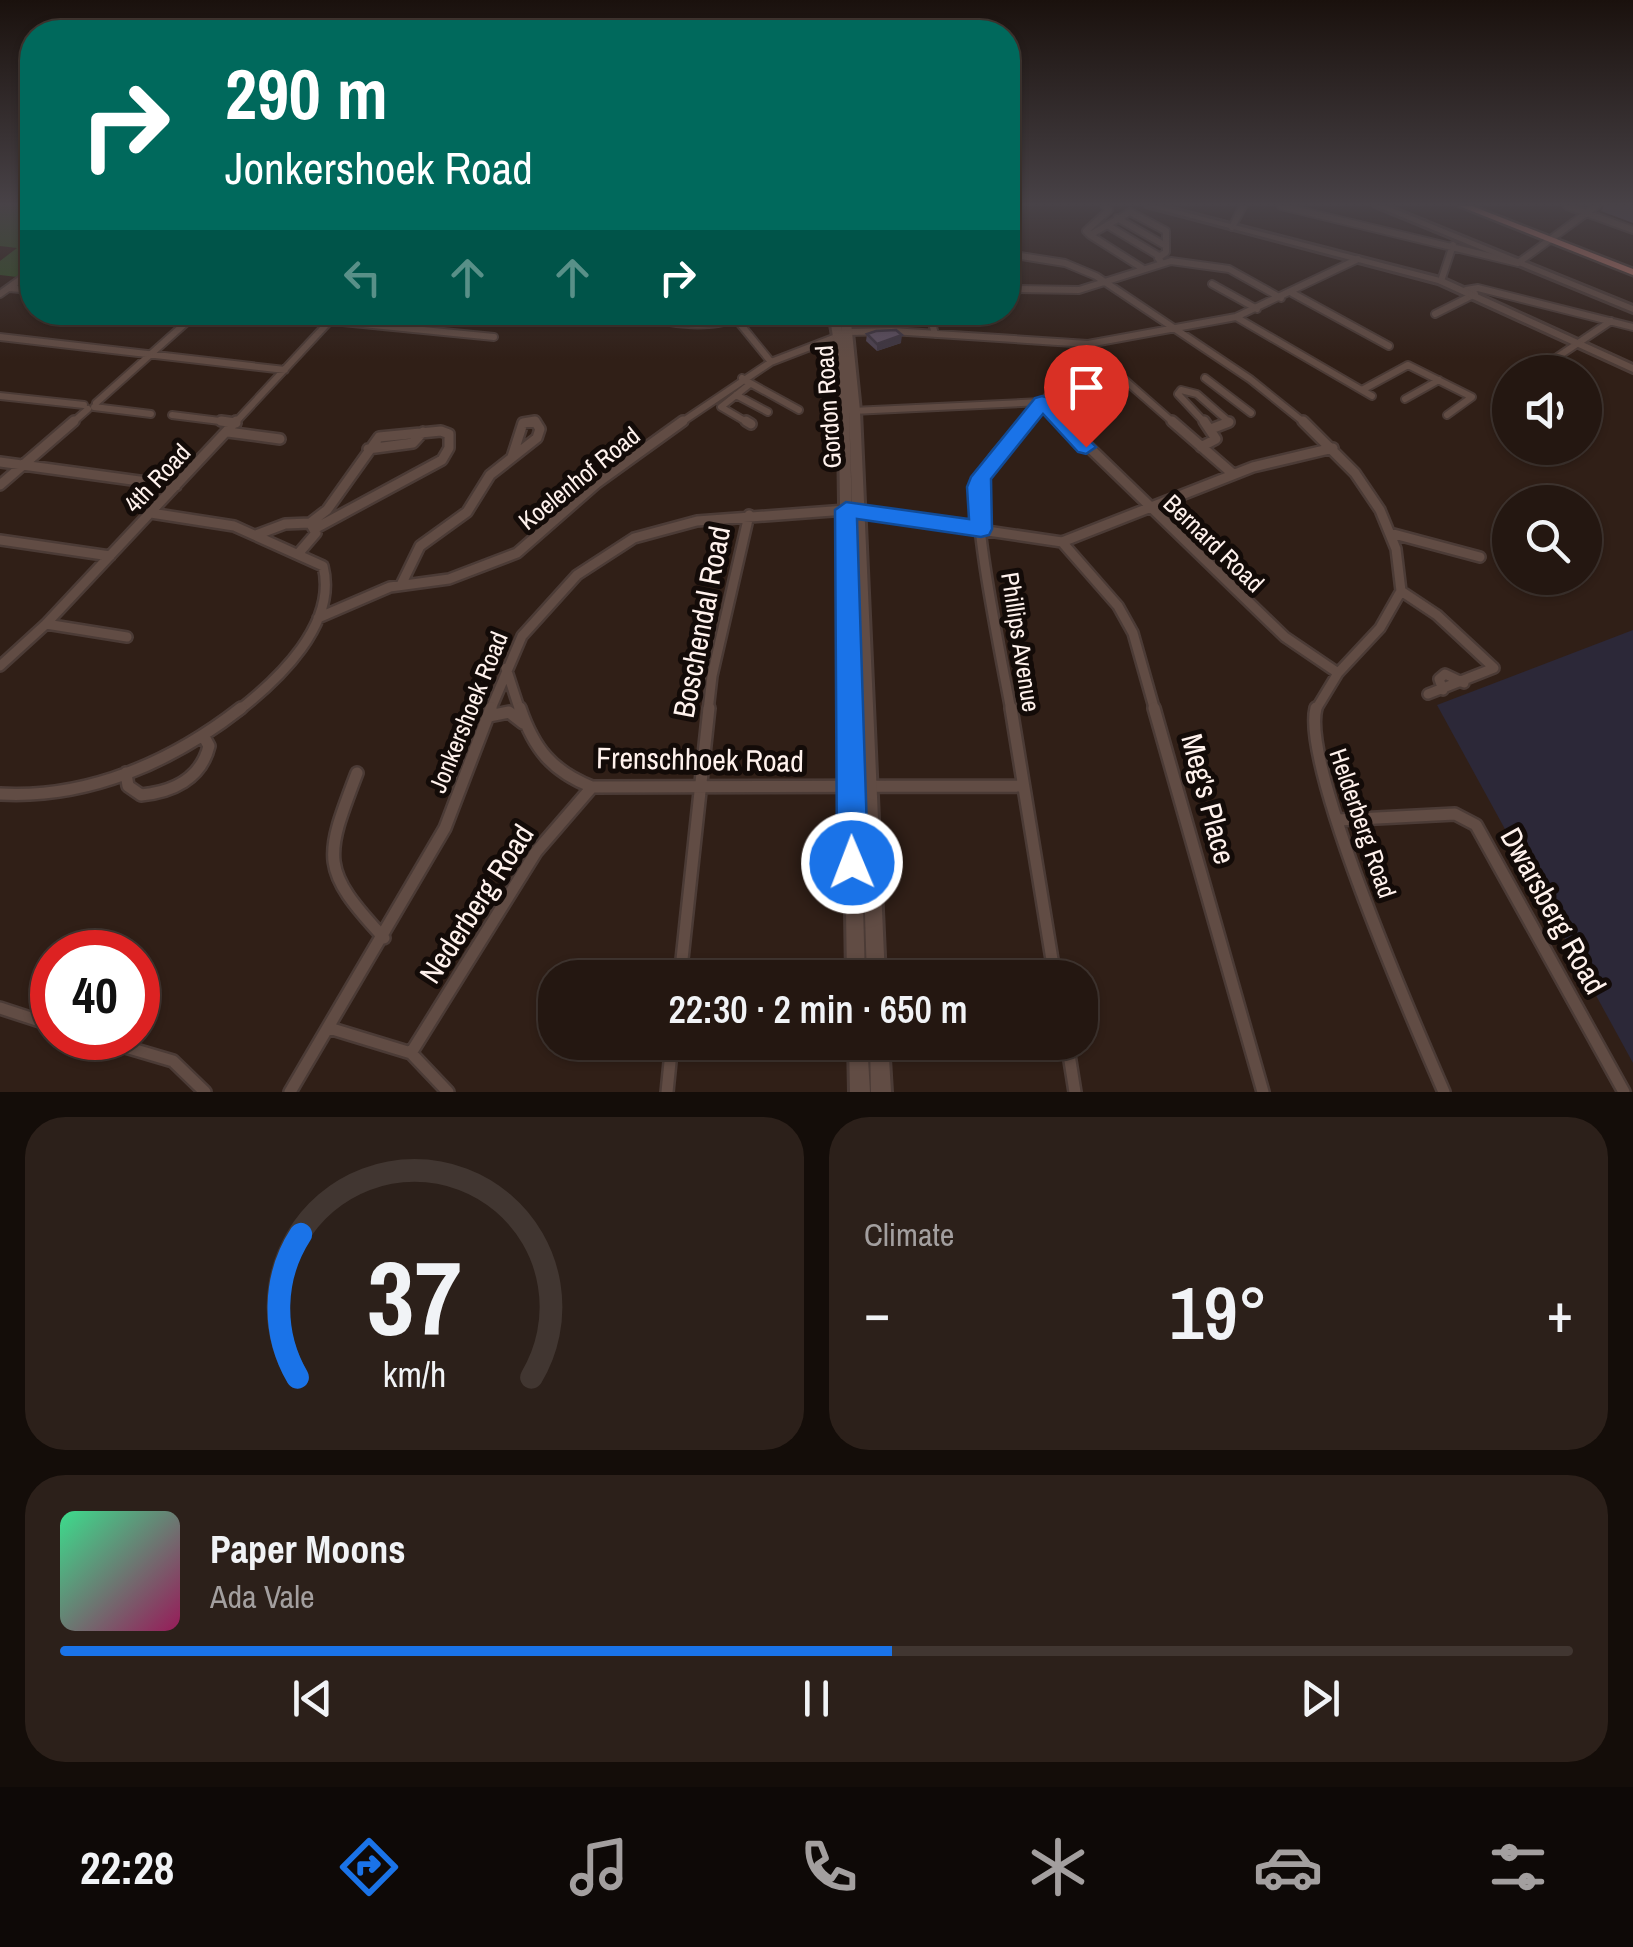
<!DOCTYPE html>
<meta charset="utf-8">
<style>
body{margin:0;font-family:"Archivo Narrow",sans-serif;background:#2c201a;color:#f1f3f6;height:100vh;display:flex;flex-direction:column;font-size:38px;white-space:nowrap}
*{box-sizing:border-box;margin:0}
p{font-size:32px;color:#a39f9f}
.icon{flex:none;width:55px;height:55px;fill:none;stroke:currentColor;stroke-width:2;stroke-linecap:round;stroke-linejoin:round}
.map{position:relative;height:1092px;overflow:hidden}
.side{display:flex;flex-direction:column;gap:25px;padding:25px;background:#140d09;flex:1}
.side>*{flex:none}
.hud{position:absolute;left:20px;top:20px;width:1000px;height:305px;border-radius:40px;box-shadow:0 2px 8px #0004,0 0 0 2px #413631;background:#00695c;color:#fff;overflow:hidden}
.fabs{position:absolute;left:1492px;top:355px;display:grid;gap:20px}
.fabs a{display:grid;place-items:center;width:110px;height:110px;border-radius:50%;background:#241711;box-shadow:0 2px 8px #0004,0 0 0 2px #413631;font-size:50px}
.speed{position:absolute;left:30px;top:930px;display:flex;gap:20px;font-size:50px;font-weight:700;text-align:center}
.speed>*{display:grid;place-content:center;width:130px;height:130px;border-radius:50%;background:#241711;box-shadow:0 2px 8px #0004,0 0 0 2px #413631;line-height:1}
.speed .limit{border:15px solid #d22;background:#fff;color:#111}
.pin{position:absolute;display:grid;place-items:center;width:85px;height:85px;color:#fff;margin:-102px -42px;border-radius:50% 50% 50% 0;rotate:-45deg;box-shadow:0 0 10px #0007}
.pin .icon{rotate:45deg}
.me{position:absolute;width:110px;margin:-55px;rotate:359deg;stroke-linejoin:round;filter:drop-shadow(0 0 8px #0008)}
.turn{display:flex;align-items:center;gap:35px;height:210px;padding:0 40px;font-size:45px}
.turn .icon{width:130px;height:130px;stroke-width:2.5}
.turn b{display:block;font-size:70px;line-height:85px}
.lanes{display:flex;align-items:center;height:95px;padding:0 40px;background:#0003;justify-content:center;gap:50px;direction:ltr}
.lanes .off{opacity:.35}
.big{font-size:75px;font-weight:600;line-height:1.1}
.side .tile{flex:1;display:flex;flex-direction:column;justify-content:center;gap:15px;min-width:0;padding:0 35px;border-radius:40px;background:#2c201a}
.side .dial{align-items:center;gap:0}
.dial svg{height:260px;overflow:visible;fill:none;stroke:#413631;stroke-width:7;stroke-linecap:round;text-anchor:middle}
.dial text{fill:#f1f3f6;stroke:none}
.song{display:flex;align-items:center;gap:30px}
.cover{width:120px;height:120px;border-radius:15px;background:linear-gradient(135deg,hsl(150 70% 55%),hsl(330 70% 35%))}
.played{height:10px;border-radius:5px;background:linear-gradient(90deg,#1a73e8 55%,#413631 55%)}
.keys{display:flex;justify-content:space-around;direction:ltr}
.heat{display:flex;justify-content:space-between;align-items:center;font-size:55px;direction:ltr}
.side .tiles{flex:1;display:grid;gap:25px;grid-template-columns:1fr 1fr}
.tile:last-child{grid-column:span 2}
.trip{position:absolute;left:538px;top:960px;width:560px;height:100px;border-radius:40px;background:#241711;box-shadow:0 2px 8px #0004,0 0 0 2px #413631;font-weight:600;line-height:100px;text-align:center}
.dock{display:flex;height:160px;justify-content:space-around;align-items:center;background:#0e0907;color:#a39f9f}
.dock .icon{width:70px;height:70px}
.dock .selected{color:#1a73e8}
.dock b{font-size:45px;color:#f1f3f6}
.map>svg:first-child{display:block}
.education{fill:#2c2838}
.green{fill:#315024}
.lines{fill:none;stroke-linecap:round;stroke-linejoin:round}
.street-far2-casing{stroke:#4b3b36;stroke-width:10}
.street-far1-casing{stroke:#4b3b36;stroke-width:14}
.street-casing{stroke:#4b3b36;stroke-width:16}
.secondary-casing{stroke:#4b3b36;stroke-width:6}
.primary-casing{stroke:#4b3b36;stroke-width:5}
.street-far2{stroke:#614c44;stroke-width:6}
.street-far1{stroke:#614c44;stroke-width:9}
.street{stroke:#614c44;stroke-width:11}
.secondary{fill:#614c44;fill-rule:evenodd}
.primary{fill:#b17064;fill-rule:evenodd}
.wall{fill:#4d4250}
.shaded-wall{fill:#3f3641}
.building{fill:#5a4d5d;stroke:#3f3641;stroke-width:2.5}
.route{fill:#1a73e8;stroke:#114b97;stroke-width:2.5}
.labels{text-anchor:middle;stroke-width:10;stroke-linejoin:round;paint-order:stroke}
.street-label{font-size:25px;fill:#fff2ed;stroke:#130b08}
.near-street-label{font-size:30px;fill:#fff2ed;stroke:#130b08}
</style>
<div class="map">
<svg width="1633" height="1092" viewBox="0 0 1633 1092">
<rect width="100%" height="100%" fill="#301f17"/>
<path class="education" d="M1633,630V1063L1437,705Z"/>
<path class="green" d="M0,206H32V266L17,277L0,275V261L17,248L0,246Z"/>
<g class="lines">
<g class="street-far2-casing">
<path id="street-far2" d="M1281,206L1518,263L1596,206
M1567,206L1633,230
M1117,218L1166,246
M1107,225L1159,256
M1232,227L1243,206
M1090,235L1130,212L1166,231V252L1158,258L1161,262
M1090,235L1142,268
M1090,235L1086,231L1109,210L1105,206
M1008,254L1065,263L1096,276L1250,379L1306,424
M1441,281L1453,245
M1212,284L1257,309
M9,288L32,290
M1008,289L1079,290L1171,261L1229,269L1281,298
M1466,290L1478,288L1633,327
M1292,293L1389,346
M0,294L32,271
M242,312L494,337
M629,312C670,325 713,332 752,312
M929,312L935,334
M1435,314L1475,294
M1236,317L1372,396
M737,320L771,362
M0,337L285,370
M1087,347L1175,424
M1535,372L1611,321
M742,378L750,384L721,407L750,424
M1205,378L1251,413
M750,383L799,410
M1362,390L1408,365L1472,397L1447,415
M1178,394L1181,390L1197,394L1229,422
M1178,394L1206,424
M736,395L768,412
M0,396L84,405
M1405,399L1439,380
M96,403L198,312
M94,407L151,414
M852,411L1042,402L1064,424
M172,415L236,423
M71,424L88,409
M234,424L338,312
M523,424H537
M679,424L771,362L849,332L892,331L1088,344L1236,317L1358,259
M1025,424L1087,349
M1224,424L1229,422"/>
</g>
<g class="street-far1-casing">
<path id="street-far1" d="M221,421L236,423
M746,421L751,424
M1062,421L1285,637L1338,673
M1172,421L1233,474
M1303,421L1355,473L1380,510L1396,549L1401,591L1380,628L1338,673L1315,711
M1211,429L1229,422
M228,432L280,439
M1201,447L1216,439L1204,421
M368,449L413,443L423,432
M512,457L523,423L535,421
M0,462L176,486
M0,485L74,421
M151,513L234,526L323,566C338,624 278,680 238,711
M310,523L327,510L379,437L441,431L449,434V448L442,460L316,528
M1390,533L1480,557
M256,535L285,524L310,523L316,533L298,554
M0,540L110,556
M1062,542L1118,606L1133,633L1155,711
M401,585L420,546L467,512L490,475L537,438L540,429L535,421
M1401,591L1437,615L1494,668L1428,694
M318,618L390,587L449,579L517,553L597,483L683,421
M46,624L127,637
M0,666L46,624L236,421
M506,668L520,711
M1443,690L1439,679L1445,674L1464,683
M490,711L522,636L577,575L634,538L697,521L846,510L1062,542L1253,467L1333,448
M708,711L712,676L749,515
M1011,711C1004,671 970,511 980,482C988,459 1011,439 1027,421"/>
</g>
<g class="street-casing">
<path id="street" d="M520,708C534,749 552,771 592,787L1022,786
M1011,708L1055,978
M1154,708L1263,1092
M1316,708C1301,766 1415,1025 1444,1092
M489,716L509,712L523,723
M126,773L128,786L141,795C172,792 201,779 209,746L203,735
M357,773C324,859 320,869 384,938
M0,794C88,799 172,762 241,708
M1338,820L1455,814L1476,825L1624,1092
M680,978L709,708
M0,1008L52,1025
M329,1028L411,1053L448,1092
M95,1038L173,1061L205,1092
M1067,1042L1075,1092
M411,1053L536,852L592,787
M290,1092L445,828L491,708
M667,1092L672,1042"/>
</g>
<g class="secondary-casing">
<path id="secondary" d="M1146,206H1161L1444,279L1633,365V372L1438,283Z
M1375,206H1387L1633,306V312Z
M829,312H839L842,332L840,312H850L860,411L885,978H867L849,407L865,978H847L838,368Z
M849,1042H867L870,1092H850Z
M870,1042H888L891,1092H871Z"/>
</g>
<g class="primary-casing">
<path id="primary" d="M1459,206H1472L1633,269V275Z"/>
</g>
<use href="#street-far2" class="street-far2"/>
<use href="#street-far1" class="street-far1"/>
<use href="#street" class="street"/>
<use href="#secondary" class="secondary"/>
<use href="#primary" class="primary"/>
</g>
<path class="wall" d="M1604,206H1633V223L1601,211Z
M867,334L901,343L877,351L866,341Z"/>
<path class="shaded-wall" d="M902,335L901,343L877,351V344Z"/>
<path class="building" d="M896,330L902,335L877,344L867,334L876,331Z"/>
<linearGradient id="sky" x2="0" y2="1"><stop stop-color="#1a110d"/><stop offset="0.57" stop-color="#484247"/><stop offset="1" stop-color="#484247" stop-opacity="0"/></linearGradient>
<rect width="1633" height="359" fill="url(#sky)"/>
<path class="route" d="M1042,396L1049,398L1096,447L1086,454L1078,452L1043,414L991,479L992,529L989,535L981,537L857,519L868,863L863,874L852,878L842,874L837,863L835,510L846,502L969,519L967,487L971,477L1035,398Z"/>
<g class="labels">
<g class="street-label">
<text transform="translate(828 407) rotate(-94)" y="9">Gordon Road</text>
<text transform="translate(157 478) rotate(-47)" y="9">4th Road</text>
<text transform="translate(579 478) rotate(-39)" y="9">Koelenhof Road</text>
<text transform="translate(1214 543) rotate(44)" y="9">Bernard Road</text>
<text transform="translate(1021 642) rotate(81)" y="9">Phillips Avenue</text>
<text transform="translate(468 712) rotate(-68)" y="9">Jonkershoek Road</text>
<text transform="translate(1363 823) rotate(71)" y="9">Helderberg Road</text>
</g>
<g class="near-street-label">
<text transform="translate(702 622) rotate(-79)" y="10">Boschendal Road</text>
<text transform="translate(700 760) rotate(1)" y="10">Frenschhoek Road</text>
<text transform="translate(1208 799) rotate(75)" y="10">Meg's Place</text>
<text transform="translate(477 904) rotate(-57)" y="10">Nederberg Road</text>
<text transform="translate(1553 911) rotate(61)" y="10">Dwarsberg Road</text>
</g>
</g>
</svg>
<div class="fabs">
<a><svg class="icon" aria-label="sound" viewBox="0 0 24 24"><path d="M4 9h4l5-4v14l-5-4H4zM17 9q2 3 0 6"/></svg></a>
<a><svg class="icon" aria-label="search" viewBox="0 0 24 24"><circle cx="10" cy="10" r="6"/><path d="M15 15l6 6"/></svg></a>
</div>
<div class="speed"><div class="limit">40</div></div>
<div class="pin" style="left:1086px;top:447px;background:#d93025"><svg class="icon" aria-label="arrive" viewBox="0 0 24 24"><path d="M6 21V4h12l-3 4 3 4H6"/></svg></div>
<svg class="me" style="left:852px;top:863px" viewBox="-20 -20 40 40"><circle r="17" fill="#1a73e8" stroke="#fff" stroke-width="3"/><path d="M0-11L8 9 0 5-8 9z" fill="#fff"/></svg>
<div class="trip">22:30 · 2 min · 650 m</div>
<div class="hud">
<div class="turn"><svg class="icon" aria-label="right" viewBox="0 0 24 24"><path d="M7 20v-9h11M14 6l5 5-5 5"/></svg><div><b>290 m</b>Jonkershoek Road</div></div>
<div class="lanes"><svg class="icon off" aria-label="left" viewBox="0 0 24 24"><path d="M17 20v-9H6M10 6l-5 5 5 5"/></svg><svg class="icon off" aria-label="ahead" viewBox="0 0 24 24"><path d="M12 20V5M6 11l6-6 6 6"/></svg><svg class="icon off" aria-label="ahead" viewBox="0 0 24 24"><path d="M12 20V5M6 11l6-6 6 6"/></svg><svg class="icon" aria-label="right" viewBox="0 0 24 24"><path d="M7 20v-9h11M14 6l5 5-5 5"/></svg></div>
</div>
</div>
<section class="side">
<div class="tiles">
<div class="tile dial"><svg viewBox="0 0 100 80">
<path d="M14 69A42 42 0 1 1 86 69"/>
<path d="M14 69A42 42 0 0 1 15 25" stroke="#1a73e8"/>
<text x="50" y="56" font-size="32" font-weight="700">37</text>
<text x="50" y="72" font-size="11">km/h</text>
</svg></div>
<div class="tile"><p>Climate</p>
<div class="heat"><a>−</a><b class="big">19°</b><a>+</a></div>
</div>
<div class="tile">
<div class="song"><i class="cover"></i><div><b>Paper Moons</b><p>Ada Vale</p></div></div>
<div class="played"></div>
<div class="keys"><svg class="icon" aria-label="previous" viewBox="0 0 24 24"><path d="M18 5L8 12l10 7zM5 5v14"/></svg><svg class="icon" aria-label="pause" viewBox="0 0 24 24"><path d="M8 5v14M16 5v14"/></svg><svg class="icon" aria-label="next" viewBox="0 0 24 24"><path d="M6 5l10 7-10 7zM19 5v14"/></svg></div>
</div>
</div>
</section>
<nav class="dock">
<b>22:28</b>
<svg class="icon selected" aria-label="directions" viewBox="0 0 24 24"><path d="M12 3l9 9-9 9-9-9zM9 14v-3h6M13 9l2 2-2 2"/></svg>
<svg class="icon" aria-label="music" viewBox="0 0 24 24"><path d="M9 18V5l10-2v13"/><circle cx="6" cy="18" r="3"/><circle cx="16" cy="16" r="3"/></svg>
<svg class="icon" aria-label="phone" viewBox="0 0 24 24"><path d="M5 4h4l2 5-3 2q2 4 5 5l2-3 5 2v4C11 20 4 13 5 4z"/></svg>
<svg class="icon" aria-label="climate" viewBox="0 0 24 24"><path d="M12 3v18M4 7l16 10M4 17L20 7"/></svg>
<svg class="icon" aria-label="car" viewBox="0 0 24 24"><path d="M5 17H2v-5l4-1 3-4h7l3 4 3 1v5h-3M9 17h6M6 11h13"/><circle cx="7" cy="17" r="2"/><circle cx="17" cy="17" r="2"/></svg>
<svg class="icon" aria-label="filters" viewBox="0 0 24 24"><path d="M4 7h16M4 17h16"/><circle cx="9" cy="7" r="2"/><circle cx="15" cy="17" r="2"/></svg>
</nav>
